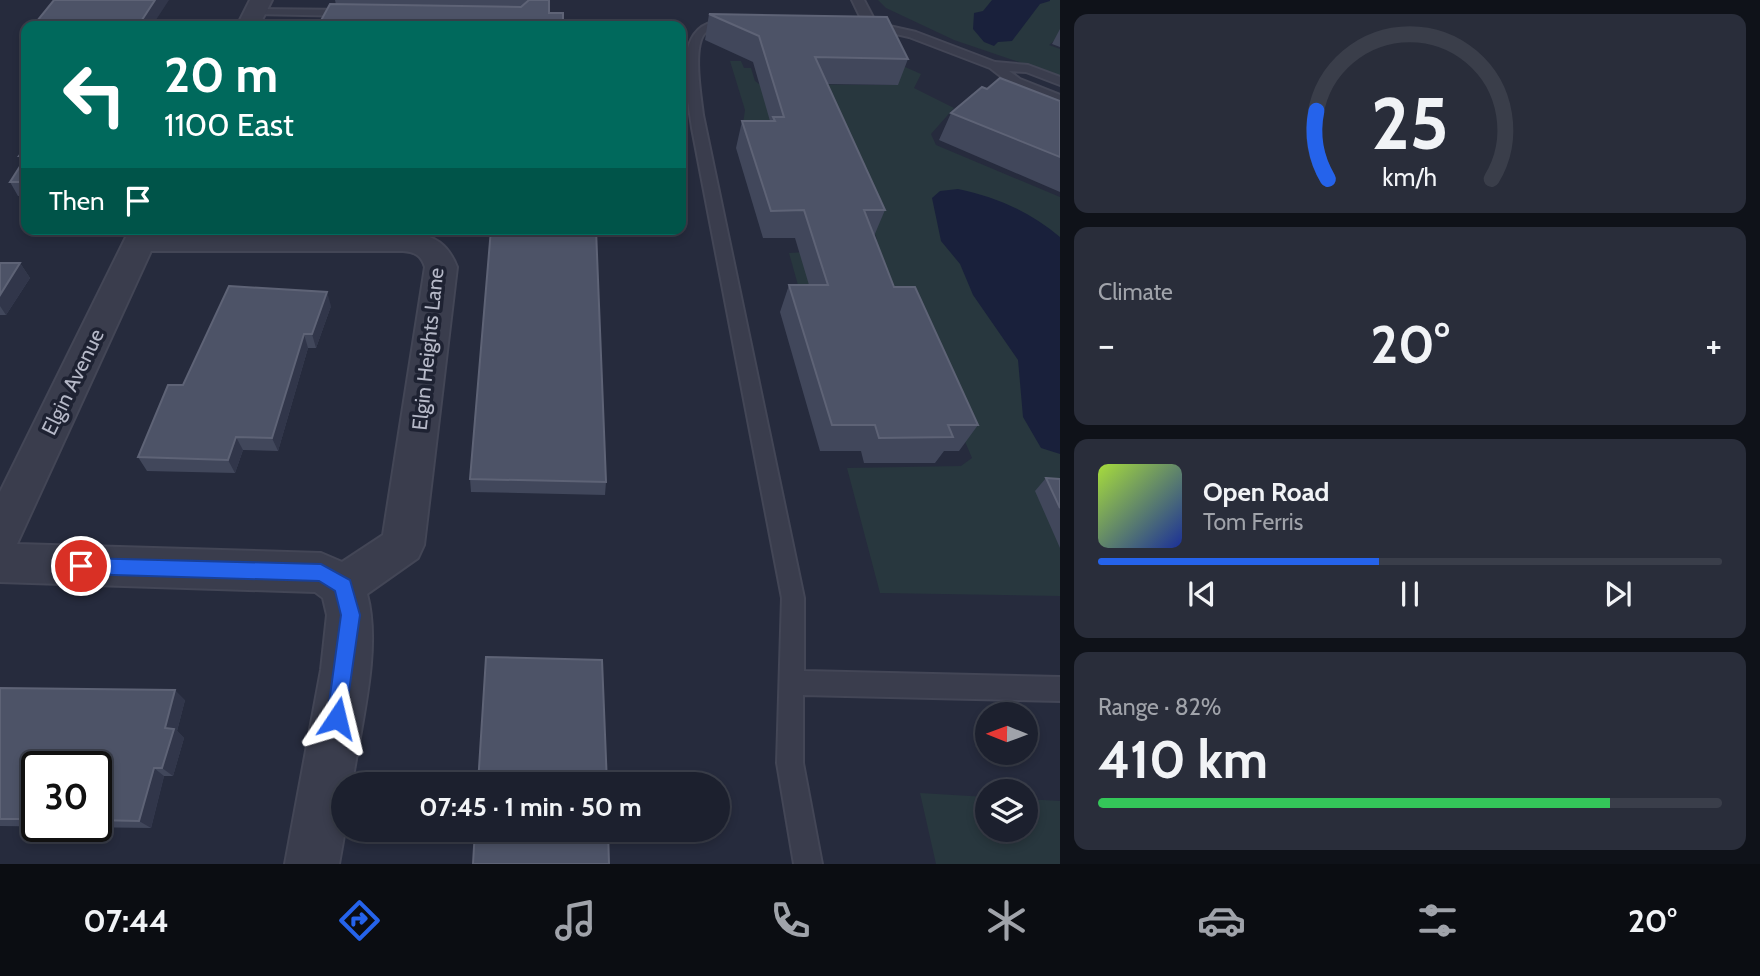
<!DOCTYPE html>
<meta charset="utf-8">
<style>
body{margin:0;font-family:Cabin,sans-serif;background:#292d3a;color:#f1f3f6;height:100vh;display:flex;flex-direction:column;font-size:26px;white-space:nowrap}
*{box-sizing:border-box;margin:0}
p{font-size:23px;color:#a0a3aa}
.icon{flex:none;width:38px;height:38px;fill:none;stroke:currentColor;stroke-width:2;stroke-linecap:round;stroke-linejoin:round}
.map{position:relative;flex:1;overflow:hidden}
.drawer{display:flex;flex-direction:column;gap:14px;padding:14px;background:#0f1219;width:700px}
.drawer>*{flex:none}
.guide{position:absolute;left:21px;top:21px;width:665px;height:214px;border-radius:14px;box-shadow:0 4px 10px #0003,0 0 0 2px #3a3e4a;background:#00695c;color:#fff;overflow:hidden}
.needle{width:46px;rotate:271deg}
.controls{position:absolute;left:975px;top:702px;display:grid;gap:14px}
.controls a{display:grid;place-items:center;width:63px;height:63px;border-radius:50%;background:#1c202e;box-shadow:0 4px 10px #0003,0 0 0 2px #3a3e4a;font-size:35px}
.speed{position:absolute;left:21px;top:751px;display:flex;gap:14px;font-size:35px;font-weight:700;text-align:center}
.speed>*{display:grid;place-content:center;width:91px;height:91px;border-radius:50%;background:#1c202e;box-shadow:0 4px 10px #0003,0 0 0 2px #3a3e4a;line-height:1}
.speed .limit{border:4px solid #111;border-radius:10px;background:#fff;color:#111}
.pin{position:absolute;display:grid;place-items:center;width:60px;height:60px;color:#fff;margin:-30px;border:4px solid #fff;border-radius:50%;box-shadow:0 2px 7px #0007}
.me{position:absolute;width:77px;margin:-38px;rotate:10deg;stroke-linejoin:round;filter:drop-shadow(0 0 5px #0008)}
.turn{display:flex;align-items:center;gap:24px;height:147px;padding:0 28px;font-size:32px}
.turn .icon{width:91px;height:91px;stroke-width:2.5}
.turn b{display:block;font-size:49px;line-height:60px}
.then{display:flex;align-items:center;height:66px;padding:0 28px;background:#0003;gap:14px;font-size:26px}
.big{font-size:52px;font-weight:800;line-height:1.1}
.drawer .tile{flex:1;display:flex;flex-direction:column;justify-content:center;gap:10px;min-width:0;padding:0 24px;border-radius:14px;background:#292d3a}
.drawer .dial{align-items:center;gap:0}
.dial svg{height:182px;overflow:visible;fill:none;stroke:#3a3e4a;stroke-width:7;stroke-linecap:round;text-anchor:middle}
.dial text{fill:#f1f3f6;stroke:none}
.song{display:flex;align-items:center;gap:21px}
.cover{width:84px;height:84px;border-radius:10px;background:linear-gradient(135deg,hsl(80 70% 55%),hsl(230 70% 35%))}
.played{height:7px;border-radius:4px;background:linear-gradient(90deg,#2563eb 45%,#3a3e4a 45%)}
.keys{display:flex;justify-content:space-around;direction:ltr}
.heat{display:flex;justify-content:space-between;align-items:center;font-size:38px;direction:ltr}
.charge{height:10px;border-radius:5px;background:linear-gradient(90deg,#34c759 82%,#3a3e4a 0)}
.trip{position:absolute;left:331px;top:772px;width:399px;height:70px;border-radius:35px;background:#1c202e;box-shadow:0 4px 10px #0003,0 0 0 2px #3a3e4a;font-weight:800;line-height:70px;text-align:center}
.tabs{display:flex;height:112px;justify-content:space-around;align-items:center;background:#0b0d12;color:#a0a3aa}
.tabs .icon{width:49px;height:49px}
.tabs .on{color:#2563eb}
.tabs b{font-size:32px;color:#f1f3f6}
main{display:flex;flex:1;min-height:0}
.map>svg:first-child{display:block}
.green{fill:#28373e}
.water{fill:#19203b}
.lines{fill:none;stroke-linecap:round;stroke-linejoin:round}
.lane-casing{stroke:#434656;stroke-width:4}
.street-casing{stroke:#434656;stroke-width:4}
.lane{fill:#3a3d4d;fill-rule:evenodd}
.street{fill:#3a3d4d;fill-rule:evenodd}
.wall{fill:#41475b;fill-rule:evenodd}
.shaded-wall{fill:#31364a}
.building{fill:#4d5367;stroke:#5e6376;stroke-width:2}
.route{fill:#2563eb;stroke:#184099;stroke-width:2}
.labels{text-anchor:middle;stroke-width:7;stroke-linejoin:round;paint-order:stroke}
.street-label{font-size:21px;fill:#b6b9c8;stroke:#1e2232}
</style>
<main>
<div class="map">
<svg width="1060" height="864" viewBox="0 0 1060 864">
<rect width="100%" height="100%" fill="#262b3d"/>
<path class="green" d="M878,0H1060V36L1049,45L1060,49V76L954,40L886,8Z
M730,61H741L744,68H751L755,81L759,84L892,85L896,63L921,74L914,88L954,108L931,134L936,145L1060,197V596L880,593L847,468L961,466L972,458L908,308L801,296L789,253L858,249L857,242L877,239L836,147L740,143L745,110Z
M920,793L987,797V830H1026V799L1060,801V864H936Z"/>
<path class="water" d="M992,0H1050V1L1040,4L1012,41L998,42L994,46L984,42L973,29L974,13L983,11Z
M958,189C996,197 1029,211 1060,237V454L1041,448L1023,417L1018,360L973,295L960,264L941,241L932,198L940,191Z"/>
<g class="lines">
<g class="lane-casing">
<path id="lane" d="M852,0H864L876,23L916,32L995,62L1028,65L1060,77V85L1026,72L1009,71L1020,79L1060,95V103L1012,85L990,68L909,37L865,27Z
M255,9L352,10L358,13L352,16L251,14L249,12Z
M713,22L730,21L736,24C727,30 713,25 705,33C692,47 701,97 703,115L804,598V671L1060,677V701L803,695V763L822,864H794L777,763L782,598L692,128C688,96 672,32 713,22Z"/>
</g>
<g class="street-casing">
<path id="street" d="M250,0H272L259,26H237Z
M130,229L411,232C435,236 448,244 457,267L424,545L418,558L367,594C382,650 360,727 352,784H343L345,830L339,864H285L321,670L327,615L323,598L315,592L0,582V492ZM151,251H403C415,252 421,255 425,267L383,535L342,562L321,553L17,544Z"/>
</g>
<use href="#lane" class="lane"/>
<use href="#street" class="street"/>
</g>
<path class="wall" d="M335,0H549V13L336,5Z
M709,14L908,59L898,85L827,84L885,210L874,236L894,287L978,425L959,451H944L935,463H864L861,451H820L780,312L789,285H809L795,238H763L736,148L742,121H770L753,62L705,40Z
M1060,29V47L1052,44Z
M987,89L1060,101V192L939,140L951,113Z
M26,147V196H18L10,182L22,163L19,156Z
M0,263H20L30,278L6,315H0Z
M331,306L316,348H308L278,451L243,450L235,473L147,471L138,457Z
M1046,478L1060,479V548L1035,491Z
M470,479L606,482L605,495L471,492Z
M0,688L185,700L177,731L184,738L173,776H164L151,828L0,826ZM37,766H96V826H37Z"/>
<path class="shaded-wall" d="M155,0H169L152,26H138Z
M20,263L30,278L6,315L0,306V295Z
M327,292L331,306L316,348L312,334Z
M304,334L308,348L278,451L272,438Z
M236,437L243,450L235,473L228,460Z
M175,690L185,700L177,731L184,738L173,776L162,768L165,728Z
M154,768L164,776L151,828L139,821Z"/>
<path class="building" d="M54,0H155L138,26H33Z
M529,0H549V13H563V26H318L330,4L521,7Z
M709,14L887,17L908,59L815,57L885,210H864L894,287H915L978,425H948L953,437L879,438L875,425H832L789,285H828L804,210L771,211L742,121H775L773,117H784L759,36Z
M1000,78L1060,101V157L951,113L982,87L987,89Z
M26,147V156H19Z
M26,157V182H10Z
M491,229H596L606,482L470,479Z
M0,263H20L0,295Z
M229,286L327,292L312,334H304L272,438L236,437L228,460L138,457L168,385H183Z
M1046,478L1060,479V508Z
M486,657L602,660L607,784H478Z
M0,688L175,690L165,728L174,729L162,768H154L139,821L96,820V766H37V819H0Z
M475,830H608L609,864H473Z"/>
<path class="route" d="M81,558L321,564L350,580L360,615L344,726L337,729L330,726L327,718L341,615L335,591L319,581L81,574L75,571L72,566L75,560Z"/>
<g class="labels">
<g class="street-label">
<text transform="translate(428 349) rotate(-84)" y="7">Elgin Heights Lane</text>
<text transform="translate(73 382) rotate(-64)" y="7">Elgin Avenue</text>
</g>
</g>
</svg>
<div class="controls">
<a><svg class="needle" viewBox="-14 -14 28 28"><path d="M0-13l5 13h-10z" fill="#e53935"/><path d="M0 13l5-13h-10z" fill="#a0a3aa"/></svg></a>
<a><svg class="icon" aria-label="layers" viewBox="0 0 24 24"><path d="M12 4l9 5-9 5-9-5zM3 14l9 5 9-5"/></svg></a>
</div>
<div class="speed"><div class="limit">30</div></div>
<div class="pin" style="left:81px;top:566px;background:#d93025"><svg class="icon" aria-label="arrive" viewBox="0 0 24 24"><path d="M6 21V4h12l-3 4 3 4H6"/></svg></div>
<svg class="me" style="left:337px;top:718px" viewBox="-20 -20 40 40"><path d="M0-17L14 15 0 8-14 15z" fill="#2563eb" stroke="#fff" stroke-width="4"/></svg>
<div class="trip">07:45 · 1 min · 50 m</div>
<div class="guide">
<div class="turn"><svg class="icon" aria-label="left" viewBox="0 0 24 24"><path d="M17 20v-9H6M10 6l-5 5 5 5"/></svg><div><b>20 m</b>1100 East</div></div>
<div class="then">Then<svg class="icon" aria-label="arrive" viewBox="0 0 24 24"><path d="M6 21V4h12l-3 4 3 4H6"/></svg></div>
</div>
</div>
<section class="drawer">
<div class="tile dial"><svg viewBox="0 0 100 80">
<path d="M14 69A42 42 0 1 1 86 69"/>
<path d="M14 69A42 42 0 0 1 9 39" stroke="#2563eb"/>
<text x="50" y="56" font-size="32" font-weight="700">25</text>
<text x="50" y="72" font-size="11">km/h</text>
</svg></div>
<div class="tile"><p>Climate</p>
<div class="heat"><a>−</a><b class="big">20°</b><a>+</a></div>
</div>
<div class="tile">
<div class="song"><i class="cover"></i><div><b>Open Road</b><p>Tom Ferris</p></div></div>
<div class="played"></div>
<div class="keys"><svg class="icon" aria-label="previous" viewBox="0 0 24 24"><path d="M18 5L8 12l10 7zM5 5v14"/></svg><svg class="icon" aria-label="pause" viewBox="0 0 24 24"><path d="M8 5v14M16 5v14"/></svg><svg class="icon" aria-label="next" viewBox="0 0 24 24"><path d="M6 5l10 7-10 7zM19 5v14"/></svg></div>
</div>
<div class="tile"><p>Range · 82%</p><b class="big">410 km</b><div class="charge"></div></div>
</section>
</main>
<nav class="tabs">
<b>07:44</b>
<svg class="icon on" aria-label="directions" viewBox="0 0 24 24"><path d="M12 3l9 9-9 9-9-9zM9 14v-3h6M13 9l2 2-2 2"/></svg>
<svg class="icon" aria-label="music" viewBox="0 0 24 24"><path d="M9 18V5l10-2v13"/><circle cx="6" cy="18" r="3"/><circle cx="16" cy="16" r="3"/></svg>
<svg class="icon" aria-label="phone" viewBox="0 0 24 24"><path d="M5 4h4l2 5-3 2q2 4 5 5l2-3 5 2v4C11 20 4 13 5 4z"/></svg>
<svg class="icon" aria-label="climate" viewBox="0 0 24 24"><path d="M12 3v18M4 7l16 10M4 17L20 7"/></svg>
<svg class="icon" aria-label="car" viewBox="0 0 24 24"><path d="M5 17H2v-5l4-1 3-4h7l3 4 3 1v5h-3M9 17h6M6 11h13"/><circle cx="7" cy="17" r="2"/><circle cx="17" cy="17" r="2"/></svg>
<svg class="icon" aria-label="filters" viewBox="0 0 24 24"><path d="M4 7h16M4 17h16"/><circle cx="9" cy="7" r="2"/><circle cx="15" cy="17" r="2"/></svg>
<b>20°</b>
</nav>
